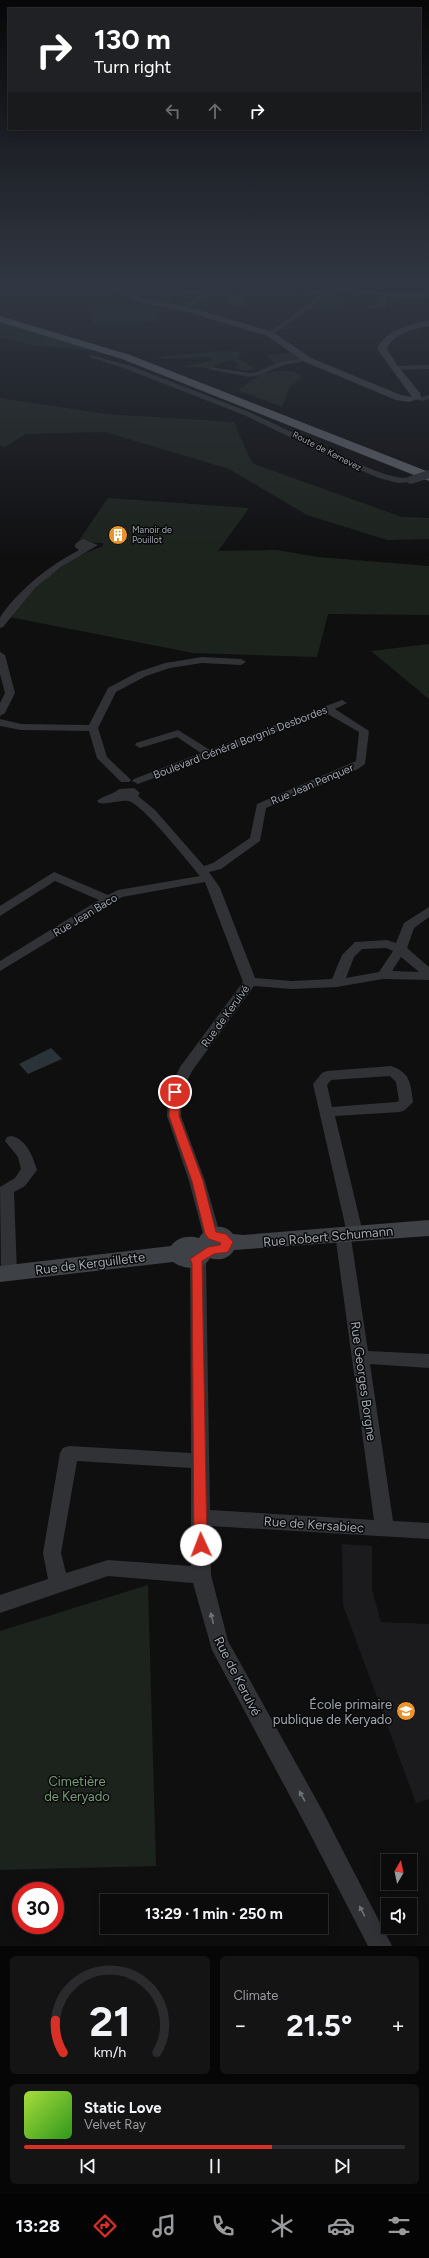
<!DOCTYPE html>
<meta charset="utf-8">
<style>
body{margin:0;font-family:Figtree,sans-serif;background:#141415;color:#f1f3f6;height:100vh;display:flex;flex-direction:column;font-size:15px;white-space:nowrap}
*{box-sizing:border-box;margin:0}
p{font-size:13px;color:#9a9b9d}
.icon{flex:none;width:22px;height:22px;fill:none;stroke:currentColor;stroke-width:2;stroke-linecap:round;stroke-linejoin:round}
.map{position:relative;height:1946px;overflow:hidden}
.drawer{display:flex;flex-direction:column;gap:10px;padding:10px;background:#060607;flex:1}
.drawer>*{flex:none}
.guide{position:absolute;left:8px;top:8px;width:413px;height:122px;border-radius:0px;box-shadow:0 2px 10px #0003,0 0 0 1px #2b2b2d;background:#202124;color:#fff;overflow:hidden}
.needle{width:26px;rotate:9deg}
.fabs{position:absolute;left:381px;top:1854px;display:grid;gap:8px}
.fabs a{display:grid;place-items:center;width:36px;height:36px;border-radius:0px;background:#0b0b0c;box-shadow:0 2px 10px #0003,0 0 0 1px #2b2b2d;font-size:20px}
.speed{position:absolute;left:12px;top:1882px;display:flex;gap:8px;font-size:20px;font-weight:700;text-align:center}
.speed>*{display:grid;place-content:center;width:52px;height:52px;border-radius:50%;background:#0b0b0c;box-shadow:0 2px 10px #0003,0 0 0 1px #2b2b2d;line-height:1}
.speed .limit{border:6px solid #d22;background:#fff;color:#111}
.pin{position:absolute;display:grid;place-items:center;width:34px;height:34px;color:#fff;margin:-17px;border:2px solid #fff;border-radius:50%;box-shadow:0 1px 4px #0007}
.me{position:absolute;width:44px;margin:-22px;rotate:358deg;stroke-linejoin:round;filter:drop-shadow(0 0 3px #0008)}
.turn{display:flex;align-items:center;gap:14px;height:84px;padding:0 20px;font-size:18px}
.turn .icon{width:52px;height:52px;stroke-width:2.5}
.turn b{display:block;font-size:28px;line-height:34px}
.lanes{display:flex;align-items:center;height:38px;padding:0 20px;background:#0003;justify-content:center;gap:20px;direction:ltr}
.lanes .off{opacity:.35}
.big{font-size:30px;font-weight:700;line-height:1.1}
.drawer .widget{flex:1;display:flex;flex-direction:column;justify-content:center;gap:6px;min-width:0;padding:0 14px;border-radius:6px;background:#141415}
.drawer .dial{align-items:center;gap:0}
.dial svg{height:104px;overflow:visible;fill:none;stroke:#2b2b2d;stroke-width:7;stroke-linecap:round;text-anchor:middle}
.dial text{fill:#f1f3f6;stroke:none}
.song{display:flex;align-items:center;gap:12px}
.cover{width:48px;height:48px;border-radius:6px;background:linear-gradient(135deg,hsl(80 70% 55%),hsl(110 70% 35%))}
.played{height:4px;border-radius:2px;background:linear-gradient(90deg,#d93025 65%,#2b2b2d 65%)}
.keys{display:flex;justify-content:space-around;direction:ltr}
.heat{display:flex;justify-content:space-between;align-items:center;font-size:22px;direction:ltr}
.drawer .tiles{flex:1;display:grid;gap:10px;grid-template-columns:1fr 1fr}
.widget:last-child{grid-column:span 2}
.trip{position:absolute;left:100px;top:1894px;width:228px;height:40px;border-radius:0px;background:#0b0b0c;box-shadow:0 2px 10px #0003,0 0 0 1px #2b2b2d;font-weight:700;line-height:40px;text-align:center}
.tab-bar{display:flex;height:64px;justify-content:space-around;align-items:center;background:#040405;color:#9a9b9d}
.tab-bar .icon{width:28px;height:28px}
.tab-bar .selected{color:#d93025}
.tab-bar b{font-size:18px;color:#f1f3f6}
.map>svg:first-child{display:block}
.built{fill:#1b1b1d}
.green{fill:#1c231c}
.water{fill:#293338}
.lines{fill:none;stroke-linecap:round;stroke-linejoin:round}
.street{fill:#303235;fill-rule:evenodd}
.secondary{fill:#3e4145;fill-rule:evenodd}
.highway{fill:#5c6066;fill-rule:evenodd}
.street-bridge{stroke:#303235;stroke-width:8}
.oneway{fill:#6e7279}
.route{fill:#d93025;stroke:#8d1f18}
.labels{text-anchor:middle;stroke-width:3;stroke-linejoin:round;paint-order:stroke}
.far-street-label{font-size:9px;fill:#a0a7b1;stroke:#0a0a0b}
.far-poi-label{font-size:9px;fill:#a0a7b1;stroke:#0a0a0b;text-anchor:start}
.street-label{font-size:11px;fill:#a0a7b1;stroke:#0a0a0b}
.near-street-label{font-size:13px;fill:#a0a7b1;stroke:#0a0a0b}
.near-poi-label{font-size:13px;fill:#a0a7b1;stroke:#0a0a0b;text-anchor:end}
.near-park-label{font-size:13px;fill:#7a9c78;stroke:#0a0a0b}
</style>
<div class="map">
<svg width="429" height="1946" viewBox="0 0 429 1946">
<rect width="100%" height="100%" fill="#0f0f10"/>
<path class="built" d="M342,1544L372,1546V1590L381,1622L429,1624V1799L416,1803L343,1605Z"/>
<path class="green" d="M343,292L339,308H312L332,293Z
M148,303L163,310L157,321L142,323L93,324L92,307Z
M0,321L98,351L36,346L0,337Z
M221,351L242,352L238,358L255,369L246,371L235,368L238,364L233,360L221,362L213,368L183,367L214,360L208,357L164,359L156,357Z
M293,352L302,359L275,364L266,355Z
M277,371H293L302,377L290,387L282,407L238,390L262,374Z
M0,398L106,414L234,422L250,459L254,464L402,517L429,518V539L387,540L307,515L229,469L105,432L26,434L5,447L0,446Z
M108,498L249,508L218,551L277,550L318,557L429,566V615L328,614L317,657L193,653L9,617L42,580L78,556L103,546V543L78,542Z
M429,644V699L371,651Z
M148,1585L156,1866L0,1870V1631Z"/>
<path class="water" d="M51,1048L62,1059L28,1074L19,1064Z"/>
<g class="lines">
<path class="street" d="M212,288H219L185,310L180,309L201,295L184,292V290L206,292Z
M247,288H254L239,298L246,302V304L235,306L227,303V301Z
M290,288L325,292L331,288H338L337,290L429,294V298L386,296L385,307L370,309L368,306L378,302L380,295L332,293L272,335H268V333L321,295Z
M90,355L131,366L249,412L366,467C376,471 386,475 397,477C403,479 410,476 415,480L411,482L398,483L379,478L341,462L244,415L126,369L90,357Z
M307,357L310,359L309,360L281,366L260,375L249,377L208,369L211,367L249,373L257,372L277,363Z
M429,365V369L394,370L391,368L394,366Z
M429,395V399L421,401L417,399Z
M83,539L98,545L61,567L36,587L3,627L0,628V618L2,614C23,586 49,566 79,550L75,547V544Z
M0,652L5,655L15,693L5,713L0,716V703L5,693L0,674Z
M202,657L241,659L246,662L241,665L202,663L170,668L146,676L116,692L98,728L107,757L129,778L131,780L129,782H121L97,758L89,731L21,730L0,726V719L21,724L89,725L108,688L138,672L165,663Z
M342,700L347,703L335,709L369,731L365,764L358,769L266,808L260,841L221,869L209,872L220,888L255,978L292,981L332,979L342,955L355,942L387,940L396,943L404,923L429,907V917L414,928L407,948L429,967V980L383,979L337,987L292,989L254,986L192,1071L182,1092L181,1116L205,1181L221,1237L219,1241L213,1243L207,1241L203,1234L189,1181L167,1116L168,1092L180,1067L243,982L205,882L122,897L0,971V961L99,900L55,881L0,916V906L54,872L108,895L118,890L200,876C189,863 141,802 128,801C118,800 107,805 99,803L97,801C103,795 113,795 119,789L134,788L140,793L138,796L155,810L204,866L213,863L250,838L257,804L356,761L359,732L326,713L138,784L132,781L134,779L201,753L177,737L140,748L135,745L136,743L178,730L210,750ZM386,948L393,951L379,972L346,978L354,957L362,949ZM401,957L419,972L392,971Z
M391,1066C410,1072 411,1084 413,1102L405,1110L400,1112L335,1116L363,1233L361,1237L351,1238L368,1351L429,1354V1368L370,1364L393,1521L429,1523V1539L210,1526L211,1575L228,1641L322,1810L392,1946H368L306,1826L212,1650L193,1583L108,1576L0,1613V1595L48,1579L43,1553L60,1453L63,1448L69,1446L191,1453L190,1264L187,1259L189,1255C198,1252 202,1255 206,1263L210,1510L374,1520L335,1234L337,1230L346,1229L313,1084L322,1073L327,1071ZM390,1076L396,1082L399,1101L396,1102L332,1107L327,1085L331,1080ZM77,1461L191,1468V1566L108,1560L66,1573L61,1553Z
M12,1136C27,1140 33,1157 37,1170L25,1186L14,1192L17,1273L15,1277L9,1279L3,1277L1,1273L0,1187L15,1178L21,1169L18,1157L5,1141L7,1137Z"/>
<path class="secondary" d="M111,288H122L141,297L196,309L273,332L311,358L401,395L412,397L377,349C386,329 410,325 429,320V326C414,329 393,333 387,349L398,366L420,393L421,398L409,402L396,400L305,362L267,336L191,313L135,301Z
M429,1220V1236L234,1250C229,1259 219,1261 210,1258C203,1271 184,1270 173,1262L0,1282V1266L171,1246C177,1237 189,1235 199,1238C206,1226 224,1222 233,1234L243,1235Z"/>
<path class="highway" d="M0,316L130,355L429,472V481L122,359L0,322Z"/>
<path class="street-bridge" d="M411,480L429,474"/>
</g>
<defs><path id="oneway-solid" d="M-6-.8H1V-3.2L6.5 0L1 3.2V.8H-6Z"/></defs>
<g class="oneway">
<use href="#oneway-solid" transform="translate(212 1618) rotate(-104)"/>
<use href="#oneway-solid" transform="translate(302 1796) rotate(-119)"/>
<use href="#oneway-solid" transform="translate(362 1911) rotate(-117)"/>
</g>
<linearGradient id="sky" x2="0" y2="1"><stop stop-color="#080809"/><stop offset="0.51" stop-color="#313742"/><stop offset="1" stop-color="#313742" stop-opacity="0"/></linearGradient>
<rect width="429" height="560" fill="url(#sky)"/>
<path class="route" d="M171,1089H179L180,1092L179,1116L203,1181L216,1232L226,1234L233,1242L228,1252L214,1254L202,1261L207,1545L205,1550L201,1551L196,1550L194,1545L192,1263L190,1259L208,1247L220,1245L221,1243L209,1239L205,1234L192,1181L169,1116Z"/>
<defs>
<g id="building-disc" transform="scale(1)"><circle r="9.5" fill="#ea942d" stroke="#0a0a0b"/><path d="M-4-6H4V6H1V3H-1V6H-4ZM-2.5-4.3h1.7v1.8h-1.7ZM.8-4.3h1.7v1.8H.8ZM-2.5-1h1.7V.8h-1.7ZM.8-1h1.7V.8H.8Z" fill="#fff"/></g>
<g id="school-disc" transform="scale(1)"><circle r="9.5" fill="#ea942d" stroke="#0a0a0b"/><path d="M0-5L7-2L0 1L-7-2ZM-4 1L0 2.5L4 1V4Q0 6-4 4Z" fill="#fff"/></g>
</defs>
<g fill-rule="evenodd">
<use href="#building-disc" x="118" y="535"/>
<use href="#school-disc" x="406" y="1711"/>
</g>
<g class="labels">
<g class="far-street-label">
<text transform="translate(327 451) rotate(27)" y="3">Route de Kernevez</text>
</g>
<g class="far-poi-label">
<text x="132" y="533">Manoir de<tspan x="132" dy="10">Pouillot</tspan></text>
</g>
<g class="street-label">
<text transform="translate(240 742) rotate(-21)" y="4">Boulevard Général Borgnis Desbordes</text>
<text transform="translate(312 784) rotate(-23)" y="4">Rue Jean Penquer</text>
<text transform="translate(85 915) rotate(-31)" y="4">Rue Jean Baco</text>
<text transform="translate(225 1016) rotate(-54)" y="4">Rue de Kerulvé</text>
</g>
<g class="near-street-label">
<text transform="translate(328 1236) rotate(-5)" y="5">Rue Robert Schumann</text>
<text transform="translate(90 1263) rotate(-7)" y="5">Rue de Kerguillette</text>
<text transform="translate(364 1381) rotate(82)" y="5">Rue Georges Borgne</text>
<text transform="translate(314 1524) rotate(4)" y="5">Rue de Kersabiec</text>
<text transform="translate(238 1676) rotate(63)" y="5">Rue de Kerulvé</text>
</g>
<g class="near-poi-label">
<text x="392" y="1709">École primaire<tspan x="392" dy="15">publique de Keryado</tspan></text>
</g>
<g class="near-park-label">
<text x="77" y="1786">Cimetière<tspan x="77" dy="15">de Keryado</tspan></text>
</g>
</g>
</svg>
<div class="fabs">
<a><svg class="needle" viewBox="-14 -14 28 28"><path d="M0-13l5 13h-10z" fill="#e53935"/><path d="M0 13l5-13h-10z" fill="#9a9b9d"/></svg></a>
<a><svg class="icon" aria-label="sound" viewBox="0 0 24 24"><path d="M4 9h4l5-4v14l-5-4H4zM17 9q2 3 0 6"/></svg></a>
</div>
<div class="speed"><div class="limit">30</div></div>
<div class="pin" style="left:175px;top:1092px;background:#d93025"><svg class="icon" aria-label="arrive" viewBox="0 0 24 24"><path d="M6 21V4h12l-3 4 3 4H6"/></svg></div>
<svg class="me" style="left:201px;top:1545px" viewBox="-20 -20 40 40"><circle r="19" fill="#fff"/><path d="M0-13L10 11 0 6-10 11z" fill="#d93025"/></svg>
<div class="trip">13:29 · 1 min · 250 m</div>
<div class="guide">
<div class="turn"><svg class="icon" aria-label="right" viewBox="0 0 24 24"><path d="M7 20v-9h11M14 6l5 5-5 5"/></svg><div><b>130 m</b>Turn right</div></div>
<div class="lanes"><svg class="icon off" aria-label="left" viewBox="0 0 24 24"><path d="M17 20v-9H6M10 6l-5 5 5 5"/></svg><svg class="icon off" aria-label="ahead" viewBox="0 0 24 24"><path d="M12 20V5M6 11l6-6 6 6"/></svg><svg class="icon" aria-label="right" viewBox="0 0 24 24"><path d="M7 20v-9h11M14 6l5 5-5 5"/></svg></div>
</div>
</div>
<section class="drawer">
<div class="tiles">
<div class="widget dial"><svg viewBox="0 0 100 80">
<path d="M14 69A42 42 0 1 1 86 69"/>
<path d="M14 69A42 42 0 0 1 8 44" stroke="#d93025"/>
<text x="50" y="56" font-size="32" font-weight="700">21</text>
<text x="50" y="72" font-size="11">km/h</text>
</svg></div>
<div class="widget"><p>Climate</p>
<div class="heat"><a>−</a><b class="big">21.5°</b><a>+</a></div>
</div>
<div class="widget">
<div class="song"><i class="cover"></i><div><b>Static Love</b><p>Velvet Ray</p></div></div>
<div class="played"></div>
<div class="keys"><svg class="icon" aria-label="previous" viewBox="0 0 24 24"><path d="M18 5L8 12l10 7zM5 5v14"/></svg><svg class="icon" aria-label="pause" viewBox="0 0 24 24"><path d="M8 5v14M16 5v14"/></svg><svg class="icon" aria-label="next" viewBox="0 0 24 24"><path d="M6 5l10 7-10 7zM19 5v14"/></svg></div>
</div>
</div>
</section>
<nav class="tab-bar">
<b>13:28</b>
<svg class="icon selected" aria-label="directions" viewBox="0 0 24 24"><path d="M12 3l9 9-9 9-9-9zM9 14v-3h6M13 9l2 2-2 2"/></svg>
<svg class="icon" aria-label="music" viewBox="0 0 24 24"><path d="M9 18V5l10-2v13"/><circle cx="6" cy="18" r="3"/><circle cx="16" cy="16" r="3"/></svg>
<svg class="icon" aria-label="phone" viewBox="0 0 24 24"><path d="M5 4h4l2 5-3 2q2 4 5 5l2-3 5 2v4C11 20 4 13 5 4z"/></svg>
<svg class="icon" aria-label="climate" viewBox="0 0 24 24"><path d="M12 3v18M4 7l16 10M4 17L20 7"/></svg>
<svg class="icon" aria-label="car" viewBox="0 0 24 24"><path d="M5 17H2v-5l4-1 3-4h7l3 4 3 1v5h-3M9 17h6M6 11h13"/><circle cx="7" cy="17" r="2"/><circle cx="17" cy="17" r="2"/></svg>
<svg class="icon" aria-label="filters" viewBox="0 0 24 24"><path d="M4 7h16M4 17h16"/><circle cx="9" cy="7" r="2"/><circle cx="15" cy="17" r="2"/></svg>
</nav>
